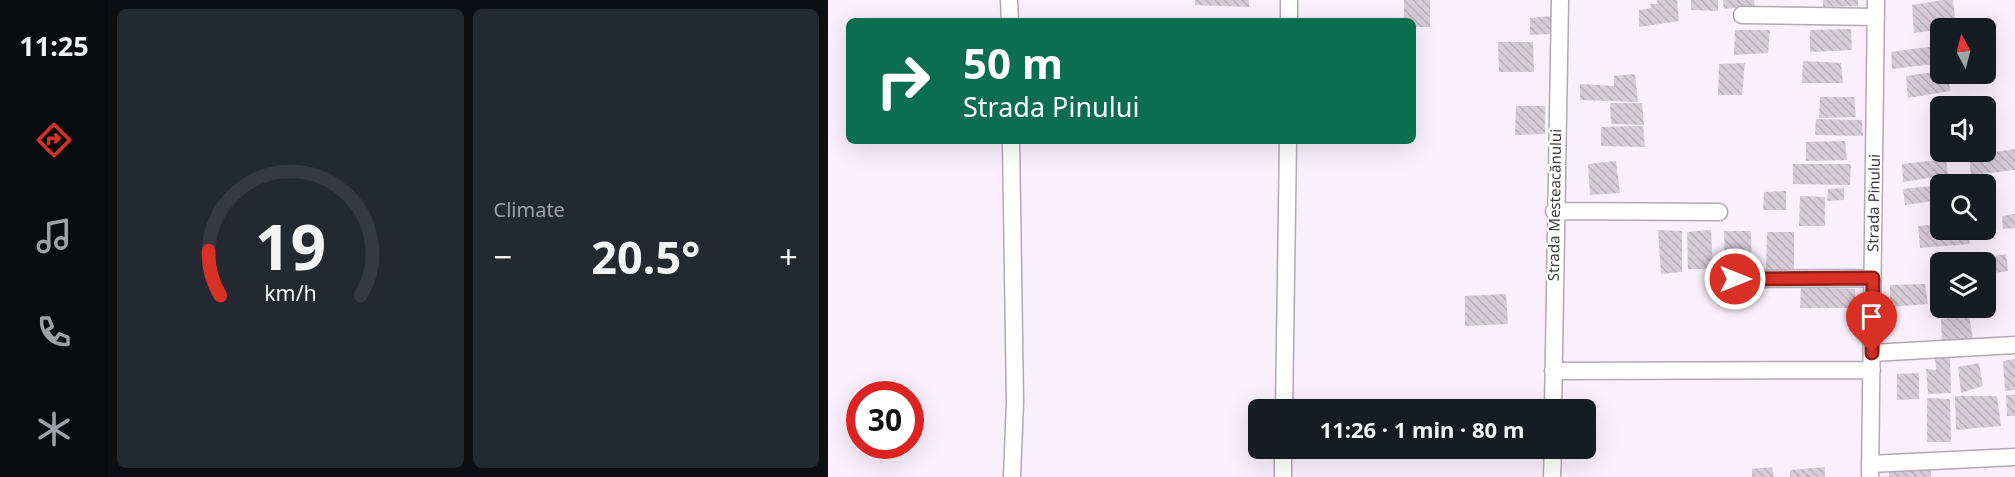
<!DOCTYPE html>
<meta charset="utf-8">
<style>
body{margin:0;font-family:"Noto Sans",sans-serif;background:#242831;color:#f1f3f6;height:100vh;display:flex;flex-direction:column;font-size:22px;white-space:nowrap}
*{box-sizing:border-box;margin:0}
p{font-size:20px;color:#9ea1a6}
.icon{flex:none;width:33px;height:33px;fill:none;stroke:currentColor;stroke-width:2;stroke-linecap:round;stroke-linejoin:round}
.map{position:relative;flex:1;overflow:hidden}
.side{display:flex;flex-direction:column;gap:9px;padding:9px;background:#0d0f14;width:720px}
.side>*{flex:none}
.guide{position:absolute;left:18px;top:18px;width:570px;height:126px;border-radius:9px;box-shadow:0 6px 24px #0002;background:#0b6e4f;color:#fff;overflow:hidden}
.needle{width:39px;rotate:353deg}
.tools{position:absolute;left:1102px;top:18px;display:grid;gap:12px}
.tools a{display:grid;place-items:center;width:66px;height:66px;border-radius:9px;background:#171b24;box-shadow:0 6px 24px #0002;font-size:30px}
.speed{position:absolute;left:18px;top:381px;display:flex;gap:12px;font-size:30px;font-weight:700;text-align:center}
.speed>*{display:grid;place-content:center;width:78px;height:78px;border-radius:50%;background:#171b24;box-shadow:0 6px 24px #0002;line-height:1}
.speed .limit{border:9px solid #d22;background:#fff;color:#111}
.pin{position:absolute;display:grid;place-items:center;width:51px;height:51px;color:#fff;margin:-62px -26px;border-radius:50% 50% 50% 0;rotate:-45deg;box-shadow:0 0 6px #0007}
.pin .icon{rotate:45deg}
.me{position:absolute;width:66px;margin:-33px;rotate:90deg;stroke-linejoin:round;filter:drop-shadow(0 0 4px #0008)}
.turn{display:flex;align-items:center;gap:21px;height:126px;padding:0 18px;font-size:27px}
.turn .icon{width:78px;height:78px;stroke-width:2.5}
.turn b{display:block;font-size:42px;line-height:51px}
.big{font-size:45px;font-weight:700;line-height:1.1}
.side .card{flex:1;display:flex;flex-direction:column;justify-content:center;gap:9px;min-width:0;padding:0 21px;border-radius:9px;background:#242831}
.side .dial{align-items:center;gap:0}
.dial svg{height:156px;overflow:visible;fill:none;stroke:#363941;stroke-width:7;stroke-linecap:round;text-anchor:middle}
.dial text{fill:#f1f3f6;stroke:none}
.heat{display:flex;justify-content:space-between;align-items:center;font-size:33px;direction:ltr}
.side .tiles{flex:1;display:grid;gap:9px;grid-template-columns:repeat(2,1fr)}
.trip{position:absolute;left:420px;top:399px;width:348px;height:60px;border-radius:9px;background:#171b24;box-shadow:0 6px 24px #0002;font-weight:700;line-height:60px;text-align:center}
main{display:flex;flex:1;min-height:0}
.menu{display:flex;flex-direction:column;width:108px;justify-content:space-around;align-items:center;background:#090b0e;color:#9ea1a6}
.menu .icon{width:42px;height:42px}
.menu .current{color:#d93025}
.menu b{font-size:27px;color:#f1f3f6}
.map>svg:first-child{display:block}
.building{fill:url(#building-back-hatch)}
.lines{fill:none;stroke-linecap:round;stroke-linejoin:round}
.street-casing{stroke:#b2a8b4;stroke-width:19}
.street{stroke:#fff;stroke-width:16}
.route-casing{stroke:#8d1f18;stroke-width:15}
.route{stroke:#d93025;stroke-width:10}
.labels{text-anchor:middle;stroke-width:4.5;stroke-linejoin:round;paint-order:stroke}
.street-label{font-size:15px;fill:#3c383d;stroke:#fff}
</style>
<main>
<nav class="menu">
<b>11:25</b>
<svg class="icon current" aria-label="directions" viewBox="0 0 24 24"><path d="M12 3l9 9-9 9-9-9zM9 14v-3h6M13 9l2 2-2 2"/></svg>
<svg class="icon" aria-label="music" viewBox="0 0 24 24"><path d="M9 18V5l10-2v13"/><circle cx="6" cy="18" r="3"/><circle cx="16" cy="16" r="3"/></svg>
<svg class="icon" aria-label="phone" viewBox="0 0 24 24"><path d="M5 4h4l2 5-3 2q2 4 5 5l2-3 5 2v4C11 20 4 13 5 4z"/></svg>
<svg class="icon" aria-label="climate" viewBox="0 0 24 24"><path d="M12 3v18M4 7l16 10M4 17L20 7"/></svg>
</nav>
<section class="side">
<div class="tiles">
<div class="card dial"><svg viewBox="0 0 100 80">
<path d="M14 69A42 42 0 1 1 86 69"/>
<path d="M14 69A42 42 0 0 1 8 46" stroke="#d93025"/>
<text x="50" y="56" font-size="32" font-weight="700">19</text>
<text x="50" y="72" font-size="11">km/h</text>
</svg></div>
<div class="card"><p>Climate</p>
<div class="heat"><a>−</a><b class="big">20.5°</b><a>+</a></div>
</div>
</div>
</section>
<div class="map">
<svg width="1187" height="477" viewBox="0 0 1187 477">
<defs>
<pattern id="building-back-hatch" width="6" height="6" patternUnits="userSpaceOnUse" patternTransform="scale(1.5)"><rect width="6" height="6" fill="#d6ccd8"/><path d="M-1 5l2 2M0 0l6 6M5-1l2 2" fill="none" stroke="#b9b0ba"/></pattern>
</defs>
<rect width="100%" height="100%" fill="#faeffc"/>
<path class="building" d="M367,0H421V7L367,5Z
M576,0H602V27H585V21H576Z
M829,0H849L851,21L811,27V10L823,8L822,4H830Z
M863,0H890V11L863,10Z
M895,0H926L927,6L896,9Z
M995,0H1030V6L995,7Z
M1115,0H1125L1128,28L1086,33L1084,5Z
M723,16L726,34L702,35V18Z
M1023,29L1024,50L982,52V30Z
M907,30H942L940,53L906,55Z
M670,42H705L706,72H671Z
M1113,45V63L1064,69L1063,52Z
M975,61L1013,63L1015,83H974Z
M917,63L914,95H890L891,64Z
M1113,71V74H1120L1122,91L1080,98L1078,76Z
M807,74L810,102L752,100V84L786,86V76Z
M992,97H1026L1028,117L991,118Z
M782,103H814L816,125L783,124Z
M688,106H717V134L687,135Z
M988,119L1034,120L1035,136L987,135Z
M815,126L817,147L773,146V127Z
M1017,141L1019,160L978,161V142Z
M1187,149V170L1143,175L1141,156Z
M1118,159L1120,175L1075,182L1074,164Z
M788,161L792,193L762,195L760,164Z
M965,164H1023L1022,185L965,184Z
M1113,185V200L1077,205L1075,189Z
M1016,188V200L999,201L1000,189Z
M958,191V210H935L936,192Z
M972,196L997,197V226H971Z
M1187,214V228L1175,229L1174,216Z
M1113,224V230H1139L1142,244L1092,248L1090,226Z
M830,230L854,231V272L833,274Z
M883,230L885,269H860L859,232Z
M896,231H923L924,270L897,271Z
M939,232H966V271H938Z
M1178,254L1180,271L1158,274V262H1128Z
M1097,284L1100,304L1062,307V285Z
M973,287L1027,289V308H972Z
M678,294L680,324L637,326V296Z
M1141,316L1145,339L1114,342L1113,319Z
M1107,357H1122L1123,393L1100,394L1098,369L1108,370Z
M1187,359V390L1177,391L1175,361Z
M1151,363L1155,386L1133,393L1130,367Z
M1091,373V399L1069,400V374Z
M1178,395H1187V416H1179Z
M1127,396H1169L1173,426L1128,430Z
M1099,398L1122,399L1123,442H1099Z
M1102,465L1103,477H1061V469Z
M944,467L946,477H924V469Z
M997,467V477H962V470Z"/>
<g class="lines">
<g class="street-casing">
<path id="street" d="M181,0L182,21
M914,15L1048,17
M461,21V0
M183,141L187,402L184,477
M726,211L891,212
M907,279L1045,278
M1044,353L1187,345
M725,371L1044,370
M456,410L460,141
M725,410L732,0
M1042,464L1187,457
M455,477V448
M724,477L725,448
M1042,477L1048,0"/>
</g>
<use href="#street" class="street"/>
</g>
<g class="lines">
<g class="route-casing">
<path id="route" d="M907,279L1045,278L1044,353"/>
</g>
<use href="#route" class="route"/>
</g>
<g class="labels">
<g class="street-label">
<text transform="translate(1046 203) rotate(-89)" y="5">Strada Pinului</text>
<text transform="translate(727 205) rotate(-89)" y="5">Strada Mesteacănului</text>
</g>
</g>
</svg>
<div class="tools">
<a><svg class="needle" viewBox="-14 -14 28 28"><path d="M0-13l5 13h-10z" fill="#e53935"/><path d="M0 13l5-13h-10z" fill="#9ea1a6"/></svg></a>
<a><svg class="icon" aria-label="sound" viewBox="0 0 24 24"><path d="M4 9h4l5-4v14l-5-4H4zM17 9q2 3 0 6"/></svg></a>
<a><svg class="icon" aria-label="search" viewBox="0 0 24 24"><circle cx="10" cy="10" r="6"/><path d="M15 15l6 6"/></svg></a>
<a><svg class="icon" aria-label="layers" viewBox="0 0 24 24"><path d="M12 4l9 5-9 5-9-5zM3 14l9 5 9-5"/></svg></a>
</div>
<div class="speed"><div class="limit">30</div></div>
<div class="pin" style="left:1044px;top:353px;background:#d93025"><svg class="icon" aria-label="arrive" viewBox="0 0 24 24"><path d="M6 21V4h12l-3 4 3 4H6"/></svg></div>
<svg class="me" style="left:907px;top:279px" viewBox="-20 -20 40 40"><circle r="17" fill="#d93025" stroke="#fff" stroke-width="3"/><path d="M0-11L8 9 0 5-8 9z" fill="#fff"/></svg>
<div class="trip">11:26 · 1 min · 80 m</div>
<div class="guide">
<div class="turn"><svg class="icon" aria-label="right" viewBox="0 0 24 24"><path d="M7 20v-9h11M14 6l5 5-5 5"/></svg><div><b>50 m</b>Strada Pinului</div></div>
</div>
</div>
</main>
